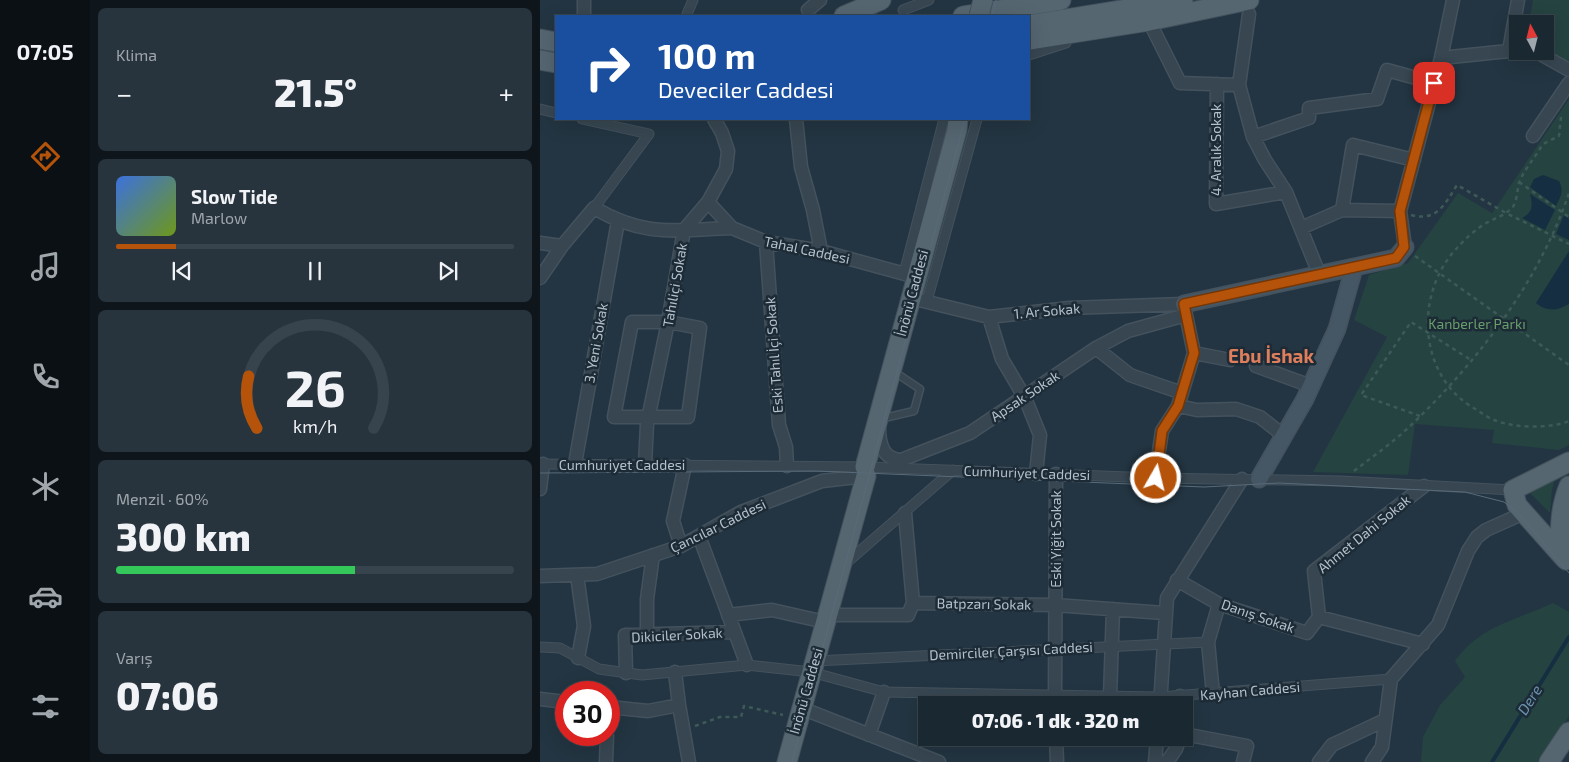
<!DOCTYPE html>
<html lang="tr">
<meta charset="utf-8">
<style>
body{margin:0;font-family:"Exo 2",sans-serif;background:#27343e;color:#f1f3f6;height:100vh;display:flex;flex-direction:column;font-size:19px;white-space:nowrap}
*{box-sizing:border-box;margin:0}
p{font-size:16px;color:#9fa6ac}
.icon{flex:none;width:28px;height:28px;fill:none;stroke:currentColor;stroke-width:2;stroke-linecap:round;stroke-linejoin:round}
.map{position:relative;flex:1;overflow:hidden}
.details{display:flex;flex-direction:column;gap:8px;padding:8px;background:#0e161c;width:450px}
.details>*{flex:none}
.top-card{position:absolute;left:15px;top:15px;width:475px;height:105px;border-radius:0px;box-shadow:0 5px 20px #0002,0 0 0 1px #38444d;background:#1a4fa0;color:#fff;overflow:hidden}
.needle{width:32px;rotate:353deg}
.controls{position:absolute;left:969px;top:15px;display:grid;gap:10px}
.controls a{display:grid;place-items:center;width:45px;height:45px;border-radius:0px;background:#1a2832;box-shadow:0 5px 20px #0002,0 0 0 1px #38444d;font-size:25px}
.speed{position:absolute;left:15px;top:681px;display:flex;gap:10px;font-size:25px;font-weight:700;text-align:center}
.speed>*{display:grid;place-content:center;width:65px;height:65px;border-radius:50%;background:#1a2832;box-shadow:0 5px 20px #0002,0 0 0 1px #38444d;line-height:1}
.speed .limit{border:8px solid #d22;background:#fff;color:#111}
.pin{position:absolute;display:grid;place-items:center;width:42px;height:42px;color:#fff;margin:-21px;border-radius:10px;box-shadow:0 2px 8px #0006}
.me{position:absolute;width:55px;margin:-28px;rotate:8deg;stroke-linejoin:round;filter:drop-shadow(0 0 4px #0008)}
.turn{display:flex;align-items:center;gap:18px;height:105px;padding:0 20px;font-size:22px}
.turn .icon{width:65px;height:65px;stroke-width:2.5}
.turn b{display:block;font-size:35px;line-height:42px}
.big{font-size:38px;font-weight:800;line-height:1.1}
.details .widget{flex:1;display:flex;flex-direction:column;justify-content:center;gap:8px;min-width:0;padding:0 18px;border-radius:8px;background:#27343e}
.details .dial{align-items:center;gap:0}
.dial svg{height:130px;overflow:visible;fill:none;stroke:#38444d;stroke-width:7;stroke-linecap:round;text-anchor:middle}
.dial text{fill:#f1f3f6;stroke:none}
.song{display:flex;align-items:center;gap:15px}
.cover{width:60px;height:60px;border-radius:8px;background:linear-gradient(135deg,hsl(220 70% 55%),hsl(80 70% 35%))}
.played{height:5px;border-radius:2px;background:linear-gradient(90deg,#b45309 15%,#38444d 15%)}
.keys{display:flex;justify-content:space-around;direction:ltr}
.heat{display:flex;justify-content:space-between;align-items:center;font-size:28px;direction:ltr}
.charge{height:8px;border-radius:4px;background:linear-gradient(90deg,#34c759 60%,#38444d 0)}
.trip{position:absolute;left:378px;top:696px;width:275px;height:50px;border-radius:0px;background:#1a2832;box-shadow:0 5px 20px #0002,0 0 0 1px #38444d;font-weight:800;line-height:50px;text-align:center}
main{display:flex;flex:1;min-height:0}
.tab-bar{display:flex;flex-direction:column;width:90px;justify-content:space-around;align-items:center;background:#0a1014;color:#9fa6ac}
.tab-bar .icon{width:35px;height:35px}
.tab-bar .selected{color:#b45309}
.tab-bar b{font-size:22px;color:#f1f3f6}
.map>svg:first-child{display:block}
.green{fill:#254341}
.water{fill:#152e41}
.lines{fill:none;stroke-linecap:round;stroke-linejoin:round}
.stream{stroke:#152e41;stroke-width:4}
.service-casing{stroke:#44525d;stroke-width:9}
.pedestrian-casing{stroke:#44525d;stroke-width:11}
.minor-casing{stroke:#44525d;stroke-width:15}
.secondary-casing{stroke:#44525d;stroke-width:19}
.primary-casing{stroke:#44525d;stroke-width:21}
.path{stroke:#3e5a58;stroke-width:2.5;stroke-dasharray:4 4;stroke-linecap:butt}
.service{stroke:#374651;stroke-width:6}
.pedestrian{stroke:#374651;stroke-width:9}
.minor{stroke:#374651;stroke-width:12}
.secondary{stroke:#455665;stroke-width:16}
.primary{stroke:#556671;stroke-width:19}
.tram{stroke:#596b79;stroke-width:1}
.primary-bridge-casing{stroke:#44525d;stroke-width:21;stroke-linecap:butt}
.primary-bridge{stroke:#556671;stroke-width:19}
.route-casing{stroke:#753606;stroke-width:12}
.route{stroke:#b45309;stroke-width:9}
.labels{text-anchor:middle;stroke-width:5;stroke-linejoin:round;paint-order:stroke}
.street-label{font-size:14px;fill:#b4c1cc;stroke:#1c2b36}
.park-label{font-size:14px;fill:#699f6c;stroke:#1c2b36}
.water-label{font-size:15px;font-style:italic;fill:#6a92ae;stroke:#1c2b36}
.district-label{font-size:19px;font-weight:bold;fill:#de7e5c;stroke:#1c2b36}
</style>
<main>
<nav class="tab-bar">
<b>07:05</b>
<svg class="icon selected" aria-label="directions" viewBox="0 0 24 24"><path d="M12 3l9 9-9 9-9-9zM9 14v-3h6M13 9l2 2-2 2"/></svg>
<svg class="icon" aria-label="music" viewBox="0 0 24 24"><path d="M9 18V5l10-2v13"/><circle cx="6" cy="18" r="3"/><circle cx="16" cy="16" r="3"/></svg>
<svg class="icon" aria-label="phone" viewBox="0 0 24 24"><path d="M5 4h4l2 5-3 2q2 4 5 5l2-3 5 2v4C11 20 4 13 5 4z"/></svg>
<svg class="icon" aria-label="climate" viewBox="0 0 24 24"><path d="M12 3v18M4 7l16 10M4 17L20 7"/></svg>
<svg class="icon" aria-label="car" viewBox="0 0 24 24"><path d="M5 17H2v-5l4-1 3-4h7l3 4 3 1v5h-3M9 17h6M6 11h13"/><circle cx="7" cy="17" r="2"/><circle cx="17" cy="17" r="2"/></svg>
<svg class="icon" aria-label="filters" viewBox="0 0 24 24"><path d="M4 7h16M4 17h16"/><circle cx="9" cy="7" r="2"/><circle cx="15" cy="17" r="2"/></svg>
</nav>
<section class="details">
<div class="widget"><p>Klima</p>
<div class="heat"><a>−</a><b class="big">21.5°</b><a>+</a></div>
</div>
<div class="widget">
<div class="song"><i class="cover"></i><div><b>Slow Tide</b><p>Marlow</p></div></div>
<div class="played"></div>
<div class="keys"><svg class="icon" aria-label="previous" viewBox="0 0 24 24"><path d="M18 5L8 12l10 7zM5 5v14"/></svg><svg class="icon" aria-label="pause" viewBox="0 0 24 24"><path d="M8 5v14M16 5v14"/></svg><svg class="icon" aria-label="next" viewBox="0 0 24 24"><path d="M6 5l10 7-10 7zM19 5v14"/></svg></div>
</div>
<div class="widget dial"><svg viewBox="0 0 100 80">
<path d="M14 69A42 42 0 1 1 86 69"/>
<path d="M14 69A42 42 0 0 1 9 37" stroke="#b45309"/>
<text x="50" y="56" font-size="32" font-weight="700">26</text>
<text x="50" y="72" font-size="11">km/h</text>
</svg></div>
<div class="widget"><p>Menzil · 60%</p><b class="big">300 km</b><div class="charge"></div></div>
<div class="widget"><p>Varış</p><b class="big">07:06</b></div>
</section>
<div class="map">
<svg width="1029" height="762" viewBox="0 0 1029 762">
<rect width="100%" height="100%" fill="#233542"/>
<path class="green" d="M993,0H1029V64L1005,50V24H989Z
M1029,99V445L1019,450L952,443L954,430L875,424L868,475L773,472L847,337L814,320L829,275L868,263L918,193L952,213Z
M1015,478L1012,490L1010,513L988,491Z
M1013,603L1029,612V716L1002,762H881L883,737L900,705L925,677L915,661C941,625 975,621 1013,603Z"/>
<path class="water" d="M1003,175L1019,181C1024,191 1021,196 1016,206L990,187L994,179Z
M990,194L1015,210L1005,230L982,218C993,212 993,206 990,194Z
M1024,215L1029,219V240L1016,234Z
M1029,251V304C1017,311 1007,312 996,303Z"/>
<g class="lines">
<path class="stream" d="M952,762L1029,637"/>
<g class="service-casing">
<path id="service" d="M340,419L374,411L380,389L353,371"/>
</g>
<g class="pedestrian-casing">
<path id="pedestrian" d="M363,10L389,0
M147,14L153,0
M489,55L526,43
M0,109L16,113
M42,119L109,134L54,208
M364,273L404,119
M387,301L437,119
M0,464L325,467L615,478L801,481L973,490
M305,564L413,470
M0,647L20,648L59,669L102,675L207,665L271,672L344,692L620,697L851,679
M275,661L668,642"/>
</g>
<g class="minor-casing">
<path id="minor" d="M44,0V16
M268,10L280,0
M709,14L699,85L713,137L725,160L746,192L780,276
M609,21L640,83L699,85
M969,51L978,0
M995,51L1029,70
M901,58L978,50
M677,84L676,204L746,192
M256,119L261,167L273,210L281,251
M993,136L1029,83
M713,137L769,118V108L837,99L847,70L894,83
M168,202L192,228L226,242L281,251L376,277
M802,210L813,145L874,160
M761,228L802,210L860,211
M226,242L239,425L246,447L247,466
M0,243L22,246
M865,247L860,211L901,58L913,0
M0,278L22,246L54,208C106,238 135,230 192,228
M449,317L462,359L485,398L500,435L496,474
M92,322H128L160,328L148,417H74Z
M556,348L590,375L642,393
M654,353L690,360
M716,366L771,386
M638,406L657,410L696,409L720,417L744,436
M339,427C339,444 343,459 361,460L430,433L556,348L588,331L646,315L644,304L529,308L449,317L371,298
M35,464L78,221
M105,465L107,424L128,322L144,230L168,202L186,169L188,151L182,133L174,119
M615,478L622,431L638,406L654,353L646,315
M0,489L3,464
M159,536L207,665
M141,546L133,521L145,465
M37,575L44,626L38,658
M0,576L57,574L141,546L201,512L282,481L326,476
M637,580L679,604L767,633L779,617L883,644
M373,603L515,605L624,613
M188,615L232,610L285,622
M287,615H368L373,603L365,513
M779,617L774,571L884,486
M107,634V599L113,555
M135,672L139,705
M86,673L85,635L194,632
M673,694L668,642L679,604
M570,696L573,609
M640,696V705
M0,699L26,702
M515,705L516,474
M620,705L627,598L702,479
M69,707L108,711L139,705L149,762
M261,708L399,762
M644,734L707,746L703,762
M329,735L344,692
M516,738L517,762
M66,762L67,735
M615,762L617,738
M624,762H627L636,749L640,738
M779,762L792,745L845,720
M832,762L842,747L851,679L898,625L928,551L937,537L946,530L984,513"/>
</g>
<g class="secondary-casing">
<path id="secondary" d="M644,304L856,258L865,247
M719,479L765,399L797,329L814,268"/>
</g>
<g class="primary-casing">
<path id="primary" d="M304,16L341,0
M423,16L521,0
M489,25L643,0
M0,39L16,42
M489,40L609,21L709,0
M0,60L16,63
M325,467L417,130L418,119
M1025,559L977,505L973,490L1029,462
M1026,560C1017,538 1020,508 1029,486
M247,762L326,476
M1009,762L1029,732"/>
</g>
<path class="path" d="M1021,117L1019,136L1005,143L1001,147C994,159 983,171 979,183C977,190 977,203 972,208C964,216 955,218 946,223C936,229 925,239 917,248C875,292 877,373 932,407C939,411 946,417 954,420C973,428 1010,429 1029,421
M979,182L1029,217
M871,215C897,222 905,204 917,185L966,213L1029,244
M875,256L1029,365
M880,416L821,395L871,322L931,360
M814,471C832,457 851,444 868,428C936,364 999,282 1029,193
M155,726L180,717H201L204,706L243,715"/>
<use href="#service" class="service"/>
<use href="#pedestrian" class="pedestrian"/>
<use href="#minor" class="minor"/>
<use href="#secondary" class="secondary"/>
<use href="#primary" class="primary"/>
<path class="tram" d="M452,16L456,0
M0,473L276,471L664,487L739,483L925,492L964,502L979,514L1029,573
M252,762L425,119"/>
<g class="primary-bridge-casing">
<path id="primary-bridge" d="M439,16L443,0"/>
</g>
<use href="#primary-bridge" class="primary-bridge"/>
</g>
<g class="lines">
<g class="route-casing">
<path id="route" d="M616,478L622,431L638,406L654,353L644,304L856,258L864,247L860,211L894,83"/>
</g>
<use href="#route" class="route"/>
</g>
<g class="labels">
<g class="street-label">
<text transform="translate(676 150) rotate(-90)" y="5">4. Aralık Sokak</text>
<text transform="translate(267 250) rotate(12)" y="5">Tahal Caddesi</text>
<text transform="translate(135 285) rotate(-80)" y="5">Tahıliçi Sokak</text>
<text transform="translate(372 293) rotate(-75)" y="5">İnönü Caddesi</text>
<text transform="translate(507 311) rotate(-5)" y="5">1. Ar Sokak</text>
<text transform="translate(56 343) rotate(-80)" y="5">3. Yeni Sokak</text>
<text transform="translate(234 355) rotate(-94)" y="5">Eski Tahıl İçi Sokak</text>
<text transform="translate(485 396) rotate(-34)" y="5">Apsak Sokak</text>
<text x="82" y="470">Cumhuriyet Caddesi</text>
<text transform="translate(487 473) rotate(2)" y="5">Cumhuriyet Caddesi</text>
<text transform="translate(178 526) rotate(-26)" y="5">Çancılar Caddesi</text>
<text transform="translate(824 534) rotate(-39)" y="5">Ahmet Dahi Sokak</text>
<text transform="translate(516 539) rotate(-90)" y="5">Eski Yiğit Sokak</text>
<text transform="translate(444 604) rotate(1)" y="5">Batpzarı Sokak</text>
<text transform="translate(718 616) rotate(19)" y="5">Danış Sokak</text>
<text transform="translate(137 635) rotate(-3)" y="5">Dikiciler Sokak</text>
<text transform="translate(471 651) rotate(-3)" y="5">Demirciler Çarşısı Caddesi</text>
<text transform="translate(266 691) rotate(-74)" y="5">İnönü Caddesi</text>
<text transform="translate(710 691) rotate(-5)" y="5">Kayhan Caddesi</text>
</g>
<g class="park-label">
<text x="937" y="329">Kanberler Parkı</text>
</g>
<g class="water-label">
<text transform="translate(990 700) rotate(-58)" y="5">Dere</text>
</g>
<g class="district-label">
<text x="731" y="363">Ebu İshak</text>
</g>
</g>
</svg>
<div class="controls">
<a><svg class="needle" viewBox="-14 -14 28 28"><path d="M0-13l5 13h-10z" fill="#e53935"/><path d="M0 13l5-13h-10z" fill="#9fa6ac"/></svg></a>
</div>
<div class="speed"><div class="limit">30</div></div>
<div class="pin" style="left:894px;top:83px;background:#d93025"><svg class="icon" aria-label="arrive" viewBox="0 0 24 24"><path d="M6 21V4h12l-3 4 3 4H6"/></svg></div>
<svg class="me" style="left:616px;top:478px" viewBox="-20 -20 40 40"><circle r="17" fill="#b45309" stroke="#fff" stroke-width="3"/><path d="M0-11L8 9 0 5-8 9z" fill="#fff"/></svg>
<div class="trip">07:06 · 1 dk · 320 m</div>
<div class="top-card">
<div class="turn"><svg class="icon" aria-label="right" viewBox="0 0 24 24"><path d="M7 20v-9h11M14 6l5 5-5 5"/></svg><div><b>100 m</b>Deveciler Caddesi</div></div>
</div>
</div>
</main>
